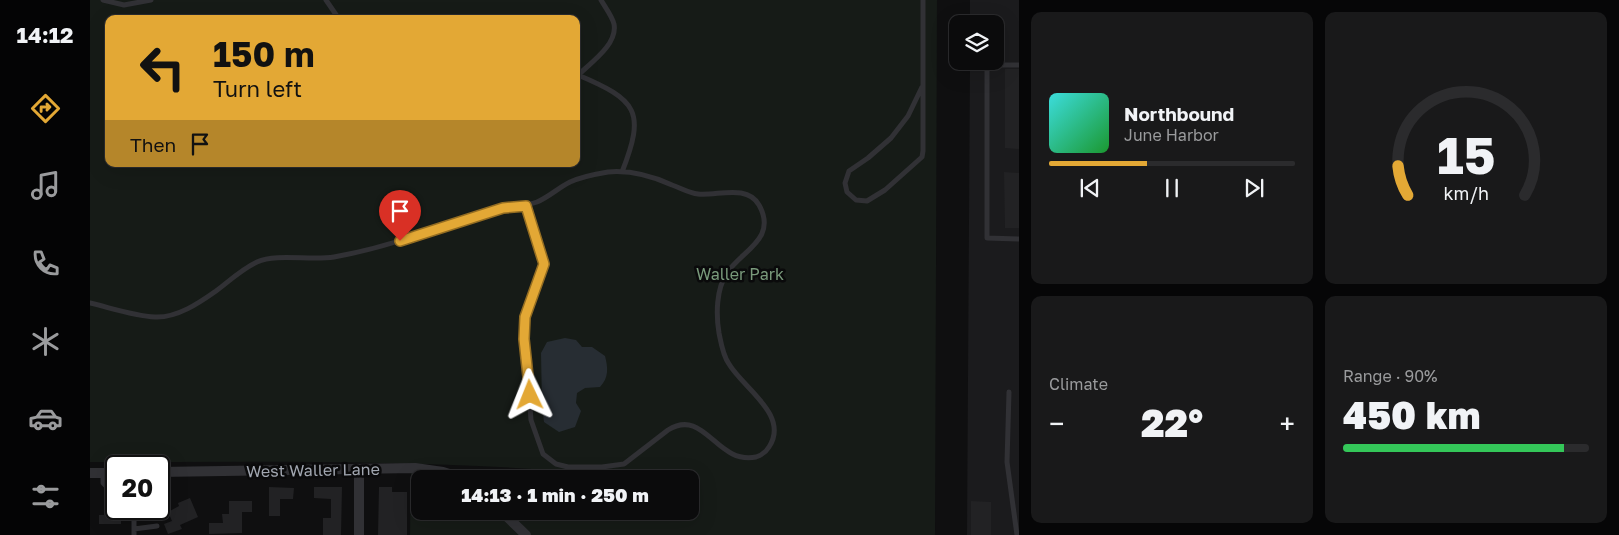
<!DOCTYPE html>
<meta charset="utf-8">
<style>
body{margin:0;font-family:"Golos Text",sans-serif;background:#19191a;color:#f1f3f6;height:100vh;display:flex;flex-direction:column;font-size:19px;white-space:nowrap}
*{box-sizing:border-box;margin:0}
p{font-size:16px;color:#9a9b9d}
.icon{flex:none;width:28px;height:28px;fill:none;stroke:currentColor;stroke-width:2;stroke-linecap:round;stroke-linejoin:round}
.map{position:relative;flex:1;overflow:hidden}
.panel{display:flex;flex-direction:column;gap:12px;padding:12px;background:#060607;width:600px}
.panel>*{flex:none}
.guide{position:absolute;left:15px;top:15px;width:475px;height:152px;border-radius:10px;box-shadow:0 5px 20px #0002,0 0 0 1px #2b2b2d;background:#e3a835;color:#111;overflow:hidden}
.fabs{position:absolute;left:859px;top:15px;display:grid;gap:10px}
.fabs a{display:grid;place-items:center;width:55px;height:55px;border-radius:10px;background:#0b0b0c;box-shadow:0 5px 20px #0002,0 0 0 1px #2b2b2d;font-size:25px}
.speed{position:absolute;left:15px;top:455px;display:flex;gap:10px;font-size:25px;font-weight:700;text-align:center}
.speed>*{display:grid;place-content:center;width:65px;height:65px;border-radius:50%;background:#0b0b0c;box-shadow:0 5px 20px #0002,0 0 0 1px #2b2b2d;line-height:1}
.speed .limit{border:2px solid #111;border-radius:8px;background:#fff;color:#111}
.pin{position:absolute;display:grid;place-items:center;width:42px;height:42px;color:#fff;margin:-51px -21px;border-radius:50% 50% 50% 0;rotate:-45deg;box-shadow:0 0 5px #0007}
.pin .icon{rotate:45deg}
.me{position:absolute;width:55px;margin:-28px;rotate:358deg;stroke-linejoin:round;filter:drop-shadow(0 0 4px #0008)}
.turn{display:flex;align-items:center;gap:18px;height:105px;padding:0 25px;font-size:22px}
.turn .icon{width:65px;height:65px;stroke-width:2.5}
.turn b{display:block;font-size:35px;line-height:42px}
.then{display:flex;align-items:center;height:48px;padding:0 25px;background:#0003;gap:10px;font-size:19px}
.big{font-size:38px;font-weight:800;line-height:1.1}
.panel .widget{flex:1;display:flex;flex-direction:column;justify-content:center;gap:8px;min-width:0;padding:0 18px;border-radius:10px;background:#19191a}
.panel .dial{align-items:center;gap:0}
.dial svg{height:130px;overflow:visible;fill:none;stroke:#2b2b2d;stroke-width:7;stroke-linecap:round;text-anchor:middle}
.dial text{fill:#f1f3f6;stroke:none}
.song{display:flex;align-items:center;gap:15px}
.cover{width:60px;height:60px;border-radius:8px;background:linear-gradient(135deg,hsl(180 70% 55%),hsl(130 70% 35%))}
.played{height:5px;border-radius:2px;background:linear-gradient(90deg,#e3a835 40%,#2b2b2d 40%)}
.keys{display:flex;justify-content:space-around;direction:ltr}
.heat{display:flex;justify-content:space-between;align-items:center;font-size:28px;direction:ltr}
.charge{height:8px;border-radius:4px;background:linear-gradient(90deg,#34c759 90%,#2b2b2d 0)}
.panel .tiles{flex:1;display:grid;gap:12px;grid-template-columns:repeat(2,1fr)}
.trip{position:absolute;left:321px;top:470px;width:288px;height:50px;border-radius:10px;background:#0b0b0c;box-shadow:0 5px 20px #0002,0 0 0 1px #2b2b2d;font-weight:800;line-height:50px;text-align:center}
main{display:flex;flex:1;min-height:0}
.dock{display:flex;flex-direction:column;width:90px;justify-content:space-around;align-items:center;background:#040405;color:#9a9b9d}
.dock .icon{width:35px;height:35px}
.dock .active{color:#e3a835}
.dock b{font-size:22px;color:#f1f3f6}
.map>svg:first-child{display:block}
.built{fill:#1b1b1d}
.green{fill:#161b17;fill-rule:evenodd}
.water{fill:#272d33}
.building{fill:#222224}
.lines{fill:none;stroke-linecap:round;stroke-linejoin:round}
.lane{stroke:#313135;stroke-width:5}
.street{stroke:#313135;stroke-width:10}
.route-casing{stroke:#946d22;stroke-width:12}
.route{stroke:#e3a835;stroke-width:9}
.labels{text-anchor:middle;stroke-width:5;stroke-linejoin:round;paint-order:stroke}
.park-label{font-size:16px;fill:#799a7b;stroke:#0a0a0b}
.street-label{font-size:16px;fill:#a1a6b0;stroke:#0a0a0b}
</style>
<main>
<nav class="dock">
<b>14:12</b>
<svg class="icon active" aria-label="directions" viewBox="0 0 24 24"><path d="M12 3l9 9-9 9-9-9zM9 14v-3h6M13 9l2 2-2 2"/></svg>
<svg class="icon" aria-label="music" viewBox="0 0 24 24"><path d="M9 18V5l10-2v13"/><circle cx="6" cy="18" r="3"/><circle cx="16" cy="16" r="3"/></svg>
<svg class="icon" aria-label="phone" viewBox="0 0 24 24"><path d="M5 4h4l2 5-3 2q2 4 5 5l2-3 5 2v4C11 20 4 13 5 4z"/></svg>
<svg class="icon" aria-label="climate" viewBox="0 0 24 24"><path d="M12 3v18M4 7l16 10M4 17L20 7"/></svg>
<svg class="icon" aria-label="car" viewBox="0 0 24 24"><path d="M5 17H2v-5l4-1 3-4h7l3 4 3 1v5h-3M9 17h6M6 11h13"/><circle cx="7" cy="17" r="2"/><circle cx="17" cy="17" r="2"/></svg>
<svg class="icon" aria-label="filters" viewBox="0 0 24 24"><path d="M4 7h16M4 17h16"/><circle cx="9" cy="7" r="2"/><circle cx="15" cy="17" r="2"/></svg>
</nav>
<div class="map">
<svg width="929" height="535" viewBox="0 0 929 535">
<rect width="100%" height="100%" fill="#0f0f10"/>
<path class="built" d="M880,0H929V535H877L880,61H905V24H880Z"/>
<path class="green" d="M0,0H847L845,535H320L321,470H457C305,459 152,462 0,462ZM19,19H486V164H19ZM330,479H600V511H330Z"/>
<path class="water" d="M475,338L486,340L492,347H502L515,356C518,368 519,377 510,387L495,388L487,393L486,403L491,411L485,427L469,432L454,422L452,405L451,353L457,342Z"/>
<path class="building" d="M915,69H929V149L915,148Z
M914,172L929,173V228H915Z
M179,487L204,488L203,499H190V516H179Z
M224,487H252L251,535H233V518H241V499L224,498Z
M289,487H302V492H317V535H288Z
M15,496H24L26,515H31V524H9V515H14Z
M100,498L108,517L90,525L92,529L78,534L74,524L82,521L78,512L89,506L88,503Z
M139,501H162V512H152V533L119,534V523H133L132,514H139Z
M881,501L901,502V535H881Z"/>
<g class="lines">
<path class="lane" d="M13,0L34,5L61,0
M236,0L249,19
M929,65H897V238L929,239
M488,75C547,100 556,111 532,172
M486,77C499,64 528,45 524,24C522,16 515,7 511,0
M832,87L818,116L801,138L778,158L759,171L755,183L757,192L766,200L777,201L795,190L832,157L833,151V0
M0,303C21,308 44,316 65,317C87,318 109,303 126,291C138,282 152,269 167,262C187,253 221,261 244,257C271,252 298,245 324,236C342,231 359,224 377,218C389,215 402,210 414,208C425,206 436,206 447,202C459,197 468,188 480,182C491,177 506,174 518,172C540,170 562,176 582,185C591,188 599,193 608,194C628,196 657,184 669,205C688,239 651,251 637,273C626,289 626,315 629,333C631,343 633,356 639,364C653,388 700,415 679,447C676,452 672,455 666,457C626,465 615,407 578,430L534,464L512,467H478L466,464L453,454L441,420L434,328L438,305L454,264L436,205
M919,392L917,462L927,535
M13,473V483L17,487H26
M44,529L67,526
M44,535V509"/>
<path class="street" d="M69,472L325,468L353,472L375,479
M0,473H26
M411,511L436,535
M269,535V469"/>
</g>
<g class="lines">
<g class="route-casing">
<path id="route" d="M310,241L413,208L436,206L454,264L435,317L434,339L440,395"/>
</g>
<use href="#route" class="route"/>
</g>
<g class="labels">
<g class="park-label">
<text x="650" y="280">Waller Park</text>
</g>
<g class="street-label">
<text transform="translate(223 470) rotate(-1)" y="6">West Waller Lane</text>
</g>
</g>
</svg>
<div class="fabs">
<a><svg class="icon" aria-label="layers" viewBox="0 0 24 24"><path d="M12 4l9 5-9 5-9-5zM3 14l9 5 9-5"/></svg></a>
</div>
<div class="speed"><div class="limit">20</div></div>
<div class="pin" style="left:310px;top:241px;background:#d93025"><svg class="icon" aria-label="arrive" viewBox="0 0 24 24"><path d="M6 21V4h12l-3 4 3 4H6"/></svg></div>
<svg class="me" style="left:440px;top:395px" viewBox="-20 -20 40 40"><path d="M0-17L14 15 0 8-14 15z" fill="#e3a835" stroke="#fff" stroke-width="4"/></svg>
<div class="trip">14:13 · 1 min · 250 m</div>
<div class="guide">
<div class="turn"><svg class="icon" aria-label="left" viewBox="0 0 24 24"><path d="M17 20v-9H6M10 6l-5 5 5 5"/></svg><div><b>150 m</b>Turn left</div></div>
<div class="then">Then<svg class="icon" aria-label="arrive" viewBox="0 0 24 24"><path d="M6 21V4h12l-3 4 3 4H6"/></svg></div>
</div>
</div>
<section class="panel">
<div class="tiles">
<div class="widget">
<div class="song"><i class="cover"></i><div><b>Northbound</b><p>June Harbor</p></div></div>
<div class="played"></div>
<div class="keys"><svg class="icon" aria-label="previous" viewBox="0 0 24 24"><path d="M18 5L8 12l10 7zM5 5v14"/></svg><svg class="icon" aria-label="pause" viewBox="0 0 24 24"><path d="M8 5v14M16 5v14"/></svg><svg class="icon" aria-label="next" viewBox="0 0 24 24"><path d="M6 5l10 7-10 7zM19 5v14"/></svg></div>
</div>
<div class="widget dial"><svg viewBox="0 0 100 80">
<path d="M14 69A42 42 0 1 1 86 69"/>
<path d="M14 69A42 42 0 0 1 8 51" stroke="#e3a835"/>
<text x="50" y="56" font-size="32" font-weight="700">15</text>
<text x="50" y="72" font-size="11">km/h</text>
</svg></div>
<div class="widget"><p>Climate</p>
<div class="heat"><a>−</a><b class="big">22°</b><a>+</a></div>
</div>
<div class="widget"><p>Range · 90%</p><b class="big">450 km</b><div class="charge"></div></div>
</div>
</section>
</main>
